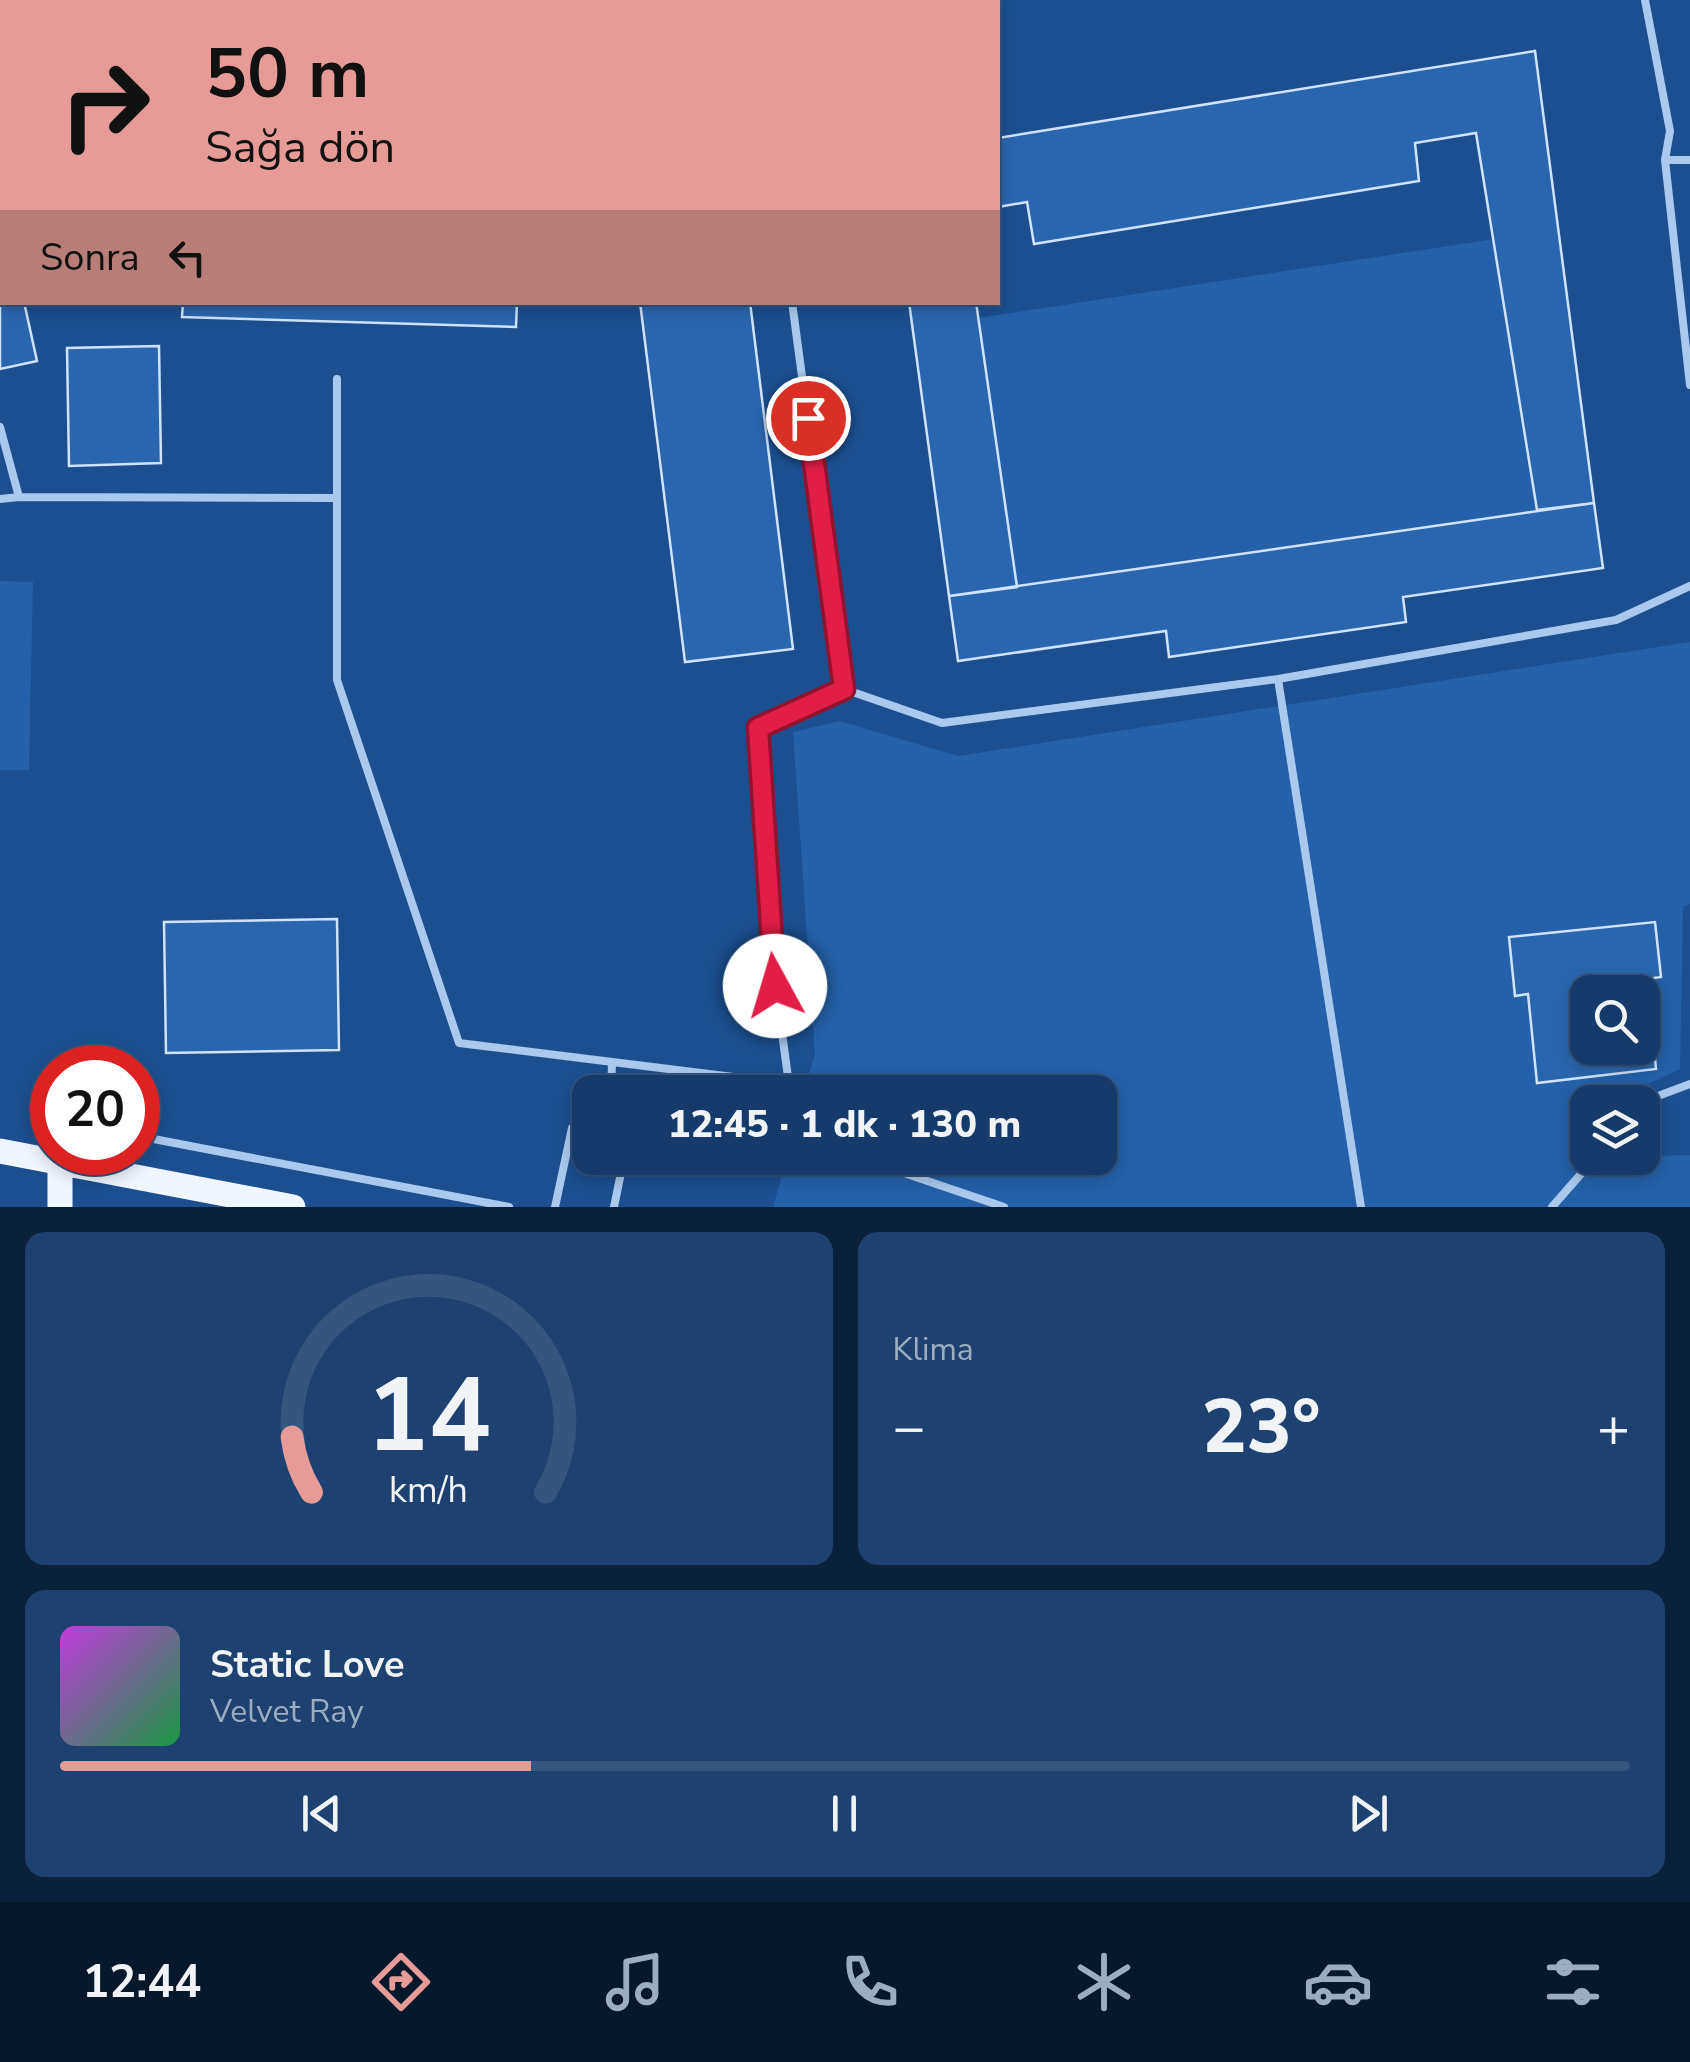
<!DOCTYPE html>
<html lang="tr">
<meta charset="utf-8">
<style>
body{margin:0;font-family:"Nunito Sans",sans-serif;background:#1d4271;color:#f1f3f6;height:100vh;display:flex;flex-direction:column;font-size:38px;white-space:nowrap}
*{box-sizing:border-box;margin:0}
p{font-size:32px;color:#9dadc1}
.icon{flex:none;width:55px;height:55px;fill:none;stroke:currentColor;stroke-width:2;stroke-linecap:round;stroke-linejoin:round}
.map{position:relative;height:1207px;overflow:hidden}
.sheet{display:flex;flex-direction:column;gap:25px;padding:25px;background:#0b203b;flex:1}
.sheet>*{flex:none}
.top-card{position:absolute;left:0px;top:0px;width:1000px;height:305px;box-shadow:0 5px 15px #0003,0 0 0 2px #33557e;background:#e69b98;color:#111;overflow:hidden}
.fabs{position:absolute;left:1570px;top:975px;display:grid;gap:20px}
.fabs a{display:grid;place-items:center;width:90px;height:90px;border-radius:20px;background:#143b6b;box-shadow:0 5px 15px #0003,0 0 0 2px #33557e;font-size:50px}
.speed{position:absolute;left:30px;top:1045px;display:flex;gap:20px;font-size:50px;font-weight:700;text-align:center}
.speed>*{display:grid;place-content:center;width:130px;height:130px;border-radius:50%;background:#143b6b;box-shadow:0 5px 15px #0003,0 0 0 2px #33557e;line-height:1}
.speed .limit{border:15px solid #d22;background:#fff;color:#111}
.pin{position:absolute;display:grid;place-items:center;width:85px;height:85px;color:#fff;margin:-42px;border:5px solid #fff;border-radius:50%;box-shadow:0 2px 10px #0007}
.me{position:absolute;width:110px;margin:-55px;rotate:354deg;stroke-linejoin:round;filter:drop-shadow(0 0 8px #0008)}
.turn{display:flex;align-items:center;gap:35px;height:210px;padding:0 40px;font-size:45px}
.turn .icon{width:130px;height:130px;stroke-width:2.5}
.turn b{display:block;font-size:70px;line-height:85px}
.then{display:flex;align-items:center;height:95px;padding:0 40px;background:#0003;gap:20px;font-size:38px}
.big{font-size:75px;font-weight:800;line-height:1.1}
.sheet .card{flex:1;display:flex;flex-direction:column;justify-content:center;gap:15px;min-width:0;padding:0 35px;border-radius:20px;background:#1d4271}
.sheet .dial{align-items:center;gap:0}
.dial svg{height:260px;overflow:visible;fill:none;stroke:#33557e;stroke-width:7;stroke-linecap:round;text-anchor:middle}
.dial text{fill:#f1f3f6;stroke:none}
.song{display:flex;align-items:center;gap:30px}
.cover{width:120px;height:120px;border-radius:15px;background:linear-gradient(135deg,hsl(290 70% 55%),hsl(140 70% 35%))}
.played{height:10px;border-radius:5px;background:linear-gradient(90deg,#e69b98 30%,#33557e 30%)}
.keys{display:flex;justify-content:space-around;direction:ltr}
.heat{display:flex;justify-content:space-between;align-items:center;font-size:55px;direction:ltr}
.sheet .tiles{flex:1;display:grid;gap:25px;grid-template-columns:1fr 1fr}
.card:last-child{grid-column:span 2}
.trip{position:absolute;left:572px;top:1075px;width:545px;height:100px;border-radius:20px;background:#143b6b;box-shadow:0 5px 15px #0003,0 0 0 2px #33557e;font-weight:800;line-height:100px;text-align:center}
.dock{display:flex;height:160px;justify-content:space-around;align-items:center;background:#08182b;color:#9dadc1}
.dock .icon{width:70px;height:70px}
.dock .active{color:#e69b98}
.dock b{font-size:45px;color:#f1f3f6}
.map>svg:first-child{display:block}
.green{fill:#2461a8;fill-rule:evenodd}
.building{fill:#2a66ad;stroke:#cfe3fa;stroke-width:2.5;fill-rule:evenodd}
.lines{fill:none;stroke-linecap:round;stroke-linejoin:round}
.service{stroke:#a9c9ee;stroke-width:8}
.primary{stroke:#f0f6ff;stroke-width:25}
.route-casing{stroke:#92132f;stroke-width:25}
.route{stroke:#e11d48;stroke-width:18}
</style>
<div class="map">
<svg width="1690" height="1207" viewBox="0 0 1690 1207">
<rect width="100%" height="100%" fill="#1b4f8f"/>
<path class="green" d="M0,0H512L2,2L0,236Z
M1494,239L1537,510L1017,587L978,318Z
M0,581L33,582L29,770H0Z
M1690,642V904L1683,907L1680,1069L1624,1095V1102H1588V1158L1690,1155V1207H773L787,1158H1100V1092H804L815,1053L793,732L840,721L958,756ZM1588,992H1642V1048H1588Z"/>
<path class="building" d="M1535,51L1594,503L1537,510L1476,133L1415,143L1419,181L1034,244L1027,202L998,207V138Z
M0,297L2,302H24L37,361L0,369Z
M183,302H517L516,327L182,317Z
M640,302H750L793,649L685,662Z
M909,302H976L1017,587L949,596Z
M159,346L161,463L69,466L67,348Z
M1594,503L1603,568L1403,597L1406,622L1169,657L1166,631L958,661L949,596Z
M337,919L339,1050L166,1053L164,922Z
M1655,922L1661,977L1647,979L1656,1069L1537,1083L1528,994L1515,996L1509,937ZM1588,992H1642V1048H1588Z"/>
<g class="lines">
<path class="service" d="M752,0L753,2
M1645,0L1670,131L1665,160L1690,385
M1665,160H1690
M792,302L844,689L942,723L1278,679L1616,620L1690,586
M337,379V680L459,1043L789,1084
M0,427L19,497L336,498
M0,499L19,497
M1278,679L1361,1207
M611,1092L612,1063
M799,1092L789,1084L771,953L758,728L844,689
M1642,1102L1690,1084
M138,1136L509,1207
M882,1158L901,1172L1004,1207
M555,1207L572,1128L590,1131
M614,1207L624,1158
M1552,1207L1595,1158"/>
<path class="primary" d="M0,1151L293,1207
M60,1207V1161"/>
</g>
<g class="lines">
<g class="route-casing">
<path id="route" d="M775,986L758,728L844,689L808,418"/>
</g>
<use href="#route" class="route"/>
</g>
</svg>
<div class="fabs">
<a><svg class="icon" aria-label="search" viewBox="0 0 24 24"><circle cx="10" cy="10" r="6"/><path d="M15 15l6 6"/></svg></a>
<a><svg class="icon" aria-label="layers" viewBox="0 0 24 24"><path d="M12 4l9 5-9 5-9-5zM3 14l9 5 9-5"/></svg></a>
</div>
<div class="speed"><div class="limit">20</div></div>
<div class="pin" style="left:808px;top:418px;background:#d93025"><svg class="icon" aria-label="arrive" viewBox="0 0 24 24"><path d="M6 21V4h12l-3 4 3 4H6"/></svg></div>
<svg class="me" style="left:775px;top:986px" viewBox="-20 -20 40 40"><circle r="19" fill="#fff"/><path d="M0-13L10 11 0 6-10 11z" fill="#e11d48"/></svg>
<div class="trip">12:45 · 1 dk · 130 m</div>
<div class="top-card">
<div class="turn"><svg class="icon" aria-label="right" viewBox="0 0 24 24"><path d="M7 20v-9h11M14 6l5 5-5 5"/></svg><div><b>50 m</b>Sağa dön</div></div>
<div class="then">Sonra<svg class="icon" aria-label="left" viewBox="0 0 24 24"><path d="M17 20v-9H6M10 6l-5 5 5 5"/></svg></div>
</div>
</div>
<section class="sheet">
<div class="tiles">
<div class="card dial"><svg viewBox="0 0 100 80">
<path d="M14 69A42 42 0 1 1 86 69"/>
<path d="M14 69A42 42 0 0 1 8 52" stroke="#e69b98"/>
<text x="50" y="56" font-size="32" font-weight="700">14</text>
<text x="50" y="72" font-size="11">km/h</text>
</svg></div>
<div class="card"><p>Klima</p>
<div class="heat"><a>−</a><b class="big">23°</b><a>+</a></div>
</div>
<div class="card">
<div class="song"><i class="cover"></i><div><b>Static Love</b><p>Velvet Ray</p></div></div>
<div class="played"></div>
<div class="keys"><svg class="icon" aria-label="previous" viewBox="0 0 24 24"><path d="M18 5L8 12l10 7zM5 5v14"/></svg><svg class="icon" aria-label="pause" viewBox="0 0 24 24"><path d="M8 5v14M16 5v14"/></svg><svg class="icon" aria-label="next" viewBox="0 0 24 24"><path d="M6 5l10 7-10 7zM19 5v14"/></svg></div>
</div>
</div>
</section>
<nav class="dock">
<b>12:44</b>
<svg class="icon active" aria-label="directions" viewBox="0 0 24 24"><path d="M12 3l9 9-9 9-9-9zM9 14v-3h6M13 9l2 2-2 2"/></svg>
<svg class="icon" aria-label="music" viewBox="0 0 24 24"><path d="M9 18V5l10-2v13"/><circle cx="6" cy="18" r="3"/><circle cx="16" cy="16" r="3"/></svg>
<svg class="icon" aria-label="phone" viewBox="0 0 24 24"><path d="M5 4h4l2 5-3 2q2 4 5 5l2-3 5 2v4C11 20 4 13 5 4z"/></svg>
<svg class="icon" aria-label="climate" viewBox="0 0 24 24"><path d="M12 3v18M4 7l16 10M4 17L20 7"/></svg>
<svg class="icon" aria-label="car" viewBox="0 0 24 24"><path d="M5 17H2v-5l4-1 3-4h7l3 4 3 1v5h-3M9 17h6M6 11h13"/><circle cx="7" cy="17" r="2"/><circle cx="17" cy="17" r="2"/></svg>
<svg class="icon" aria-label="filters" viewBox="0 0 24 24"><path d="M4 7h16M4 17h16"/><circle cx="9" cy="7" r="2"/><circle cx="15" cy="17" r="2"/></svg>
</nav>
